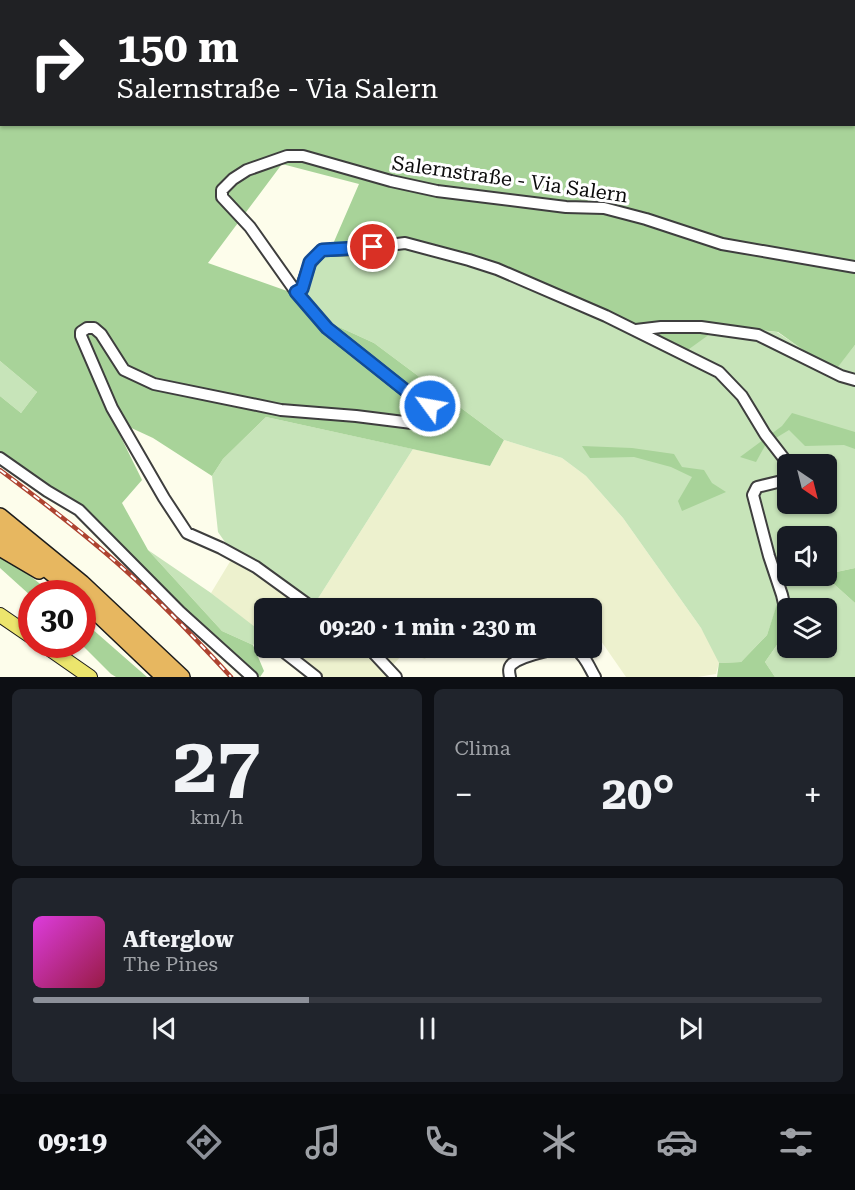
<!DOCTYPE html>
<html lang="it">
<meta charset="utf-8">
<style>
body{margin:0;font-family:"Roboto Serif",serif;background:#20242c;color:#f1f3f6;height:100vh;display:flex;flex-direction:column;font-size:22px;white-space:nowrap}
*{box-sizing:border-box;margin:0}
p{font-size:20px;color:#9ea1a6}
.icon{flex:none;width:33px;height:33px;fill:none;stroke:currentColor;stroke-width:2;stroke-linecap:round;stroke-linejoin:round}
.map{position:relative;height:677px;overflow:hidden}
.side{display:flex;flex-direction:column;gap:12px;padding:12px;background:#0d0f14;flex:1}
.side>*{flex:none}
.top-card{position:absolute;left:0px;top:0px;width:855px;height:126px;box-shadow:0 2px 4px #0004;background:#202124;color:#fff;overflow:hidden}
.needle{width:39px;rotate:145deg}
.controls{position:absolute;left:777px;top:454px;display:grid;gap:12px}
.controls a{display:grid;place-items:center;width:60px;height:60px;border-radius:9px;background:#171b24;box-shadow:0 2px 4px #0004;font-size:30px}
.speed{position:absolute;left:18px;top:580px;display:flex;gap:12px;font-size:30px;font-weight:700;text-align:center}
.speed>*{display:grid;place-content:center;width:78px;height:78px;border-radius:50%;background:#171b24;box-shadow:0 2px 4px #0004;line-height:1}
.speed .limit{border:9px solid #d22;background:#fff;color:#111}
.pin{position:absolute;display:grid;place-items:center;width:51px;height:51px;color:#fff;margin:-26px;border:3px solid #fff;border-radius:50%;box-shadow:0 2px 6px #0007}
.me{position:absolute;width:66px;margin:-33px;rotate:302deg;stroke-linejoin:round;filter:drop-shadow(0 0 4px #0008)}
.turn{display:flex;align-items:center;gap:21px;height:126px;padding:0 18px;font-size:27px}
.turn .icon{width:78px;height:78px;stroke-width:2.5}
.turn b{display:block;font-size:42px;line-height:51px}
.big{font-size:45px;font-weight:700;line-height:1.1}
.side .card{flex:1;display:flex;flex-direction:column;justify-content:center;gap:9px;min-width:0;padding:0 21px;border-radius:9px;background:#20242c}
.side .dial{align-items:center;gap:0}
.dial b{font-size:78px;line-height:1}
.song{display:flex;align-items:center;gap:18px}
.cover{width:72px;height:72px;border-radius:9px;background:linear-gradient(135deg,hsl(300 70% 55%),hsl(340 70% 35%))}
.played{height:6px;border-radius:3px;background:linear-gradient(90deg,#8c9099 35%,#363941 35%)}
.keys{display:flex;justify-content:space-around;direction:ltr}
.heat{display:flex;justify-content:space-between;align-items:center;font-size:33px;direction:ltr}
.side .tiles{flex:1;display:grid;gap:12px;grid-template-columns:1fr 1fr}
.card:last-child{grid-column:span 2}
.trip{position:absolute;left:254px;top:598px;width:348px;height:60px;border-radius:9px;background:#171b24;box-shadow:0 2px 4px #0004;font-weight:700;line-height:60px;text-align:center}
.dock{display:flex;height:96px;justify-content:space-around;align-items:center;background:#090b0e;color:#9ea1a6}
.dock .icon{width:42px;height:42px}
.dock .current{color:#8c9099}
.dock b{font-size:27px;color:#f1f3f6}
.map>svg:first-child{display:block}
.farmland{fill:#edf1ce}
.green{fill:#c7e4b9;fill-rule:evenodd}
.forest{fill:#a8d399;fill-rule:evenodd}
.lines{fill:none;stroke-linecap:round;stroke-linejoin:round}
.minor-casing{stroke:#3e3e3e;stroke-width:14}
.major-casing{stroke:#1c1c1c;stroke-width:16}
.highway-casing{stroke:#1c1c1c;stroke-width:18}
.minor{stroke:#fff;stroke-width:10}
.major{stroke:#ece56d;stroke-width:14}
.highway{stroke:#e7b760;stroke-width:15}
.rail-casing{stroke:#ae4330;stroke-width:4.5}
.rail{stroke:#fff;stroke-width:2;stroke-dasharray:7;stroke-linecap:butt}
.route-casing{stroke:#114b97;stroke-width:15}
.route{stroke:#1a73e8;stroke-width:10}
.labels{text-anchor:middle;stroke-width:6;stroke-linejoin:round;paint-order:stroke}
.street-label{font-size:20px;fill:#0b0b0b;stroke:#fff}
</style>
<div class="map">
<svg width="855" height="677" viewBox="0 0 855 677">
<rect width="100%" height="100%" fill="#fdfdeb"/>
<path class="farmland" d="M504,440L562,458L586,476L623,518L701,628L714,649L719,663L716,674L698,677H626L601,641L591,643V609H264V635L211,593L234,555L312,608L413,449L490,466Z
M281,648H434L425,659L405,652L389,669L396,677H318Z"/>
<path class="green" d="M405,237L511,272L721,326L777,332L834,371L855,345V568L827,574L826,537H788V576H825L855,603V677H775L765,662L784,635L778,603L767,635L741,662L719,663L701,628L623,518L586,476L562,458L504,440L374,343L326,321L304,297L303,286L310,266L333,244ZM788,465H826V504H788ZM788,609H826V648H788Z
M0,361L37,392L21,413L0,396Z
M266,417L413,449L312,608L234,555L218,532L212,476L223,459Z
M148,550L211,593L264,634L253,645L222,631Z"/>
<path class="forest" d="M0,0H855V345L834,372L778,332L721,326L678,357L511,272L405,237L333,244L359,184L282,164L208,263L304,297L326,321L374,343L504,440L490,466L266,417L223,459L212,476L153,438L112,419L142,480L122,503L148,550L222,631L253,645L264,671L260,677L215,643L83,510L0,455V396L21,413L37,392L0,361ZM2,2H854V124H2Z
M792,413L855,432V449L844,445L805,446L789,430L766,444L756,462L740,457L782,426Z
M582,446L632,448L674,454L682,467L704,470L712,483L726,492L682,511L678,501L692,477L671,467L634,457L590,458Z
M0,556L25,572L53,594H32L31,596L0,568Z
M855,568V603L825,576L827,574Z
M778,601L784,635L765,662L775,677H717L719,663L741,662L767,635Z
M83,621L147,677H116L111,674L82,645Z"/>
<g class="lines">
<g class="minor-casing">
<path id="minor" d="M296,292L301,289L310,263L322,250L357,249L405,243L469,260L497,269L606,316L719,372L742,396L765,434L789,465
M636,330L661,327H701L758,335L841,376L855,380
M0,458L47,491L79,510L180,612L252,677
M788,477L786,480L757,487L753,495L769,556L782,595L788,621
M314,609L256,567L221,548L187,533L164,498L112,408L81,336V332L87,328H94L101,334L124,370L154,384L281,410L356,416L420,424L427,423L434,412L430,406L410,394L327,328L296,292L250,227L222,197V190L233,179L247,170L287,156H303L391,181L437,191L566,207L604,208L646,219L722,244L855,267
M279,648L316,677
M369,648L396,677
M510,677C509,672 508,668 512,664C522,656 565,644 576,650C585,655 590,669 595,677"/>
</g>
<g class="major-casing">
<path id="major" d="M0,615L32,637
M44,645L90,677"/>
</g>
<g class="highway-casing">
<path id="highway" d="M0,516L82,583L182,677
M0,531L77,594
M0,548L39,571
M82,599L164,677"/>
</g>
<use href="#minor" class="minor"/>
<use href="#major" class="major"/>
<use href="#highway" class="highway"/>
<g class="rail-casing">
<path id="rail" d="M0,470C43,502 85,534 125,570C162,603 197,640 231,677"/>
</g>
<use href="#rail" class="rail"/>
</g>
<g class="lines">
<g class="route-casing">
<path id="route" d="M373,247L322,250L310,262L302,289L296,292L327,328L410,394L430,406"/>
</g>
<use href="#route" class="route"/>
</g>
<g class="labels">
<g class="street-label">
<text transform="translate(510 179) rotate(8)" y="7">Salernstraße - Via Salern</text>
</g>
</g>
</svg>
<div class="controls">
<a><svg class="needle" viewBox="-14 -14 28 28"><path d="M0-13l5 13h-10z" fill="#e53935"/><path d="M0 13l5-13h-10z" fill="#9ea1a6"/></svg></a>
<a><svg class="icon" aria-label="sound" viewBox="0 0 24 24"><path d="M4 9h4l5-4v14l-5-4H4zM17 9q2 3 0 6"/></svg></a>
<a><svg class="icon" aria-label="layers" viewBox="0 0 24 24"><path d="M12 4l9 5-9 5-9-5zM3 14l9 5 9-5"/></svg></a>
</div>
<div class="speed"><div class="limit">30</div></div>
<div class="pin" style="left:373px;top:247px;background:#d93025"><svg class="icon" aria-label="arrive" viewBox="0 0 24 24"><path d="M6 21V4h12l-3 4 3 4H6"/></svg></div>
<svg class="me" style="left:430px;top:406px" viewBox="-20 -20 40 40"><circle r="17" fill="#1a73e8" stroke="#fff" stroke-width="3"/><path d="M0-11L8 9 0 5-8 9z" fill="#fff"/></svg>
<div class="trip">09:20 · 1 min · 230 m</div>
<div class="top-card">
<div class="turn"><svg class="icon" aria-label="right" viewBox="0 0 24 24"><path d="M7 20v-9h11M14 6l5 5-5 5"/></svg><div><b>150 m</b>Salernstraße - Via Salern</div></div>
</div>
</div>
<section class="side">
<div class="tiles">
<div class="card dial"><b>27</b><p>km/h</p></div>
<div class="card"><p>Clima</p>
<div class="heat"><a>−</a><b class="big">20°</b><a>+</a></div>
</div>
<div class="card">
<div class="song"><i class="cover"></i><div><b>Afterglow</b><p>The Pines</p></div></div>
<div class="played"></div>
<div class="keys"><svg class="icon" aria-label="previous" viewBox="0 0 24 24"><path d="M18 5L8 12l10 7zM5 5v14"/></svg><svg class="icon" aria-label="pause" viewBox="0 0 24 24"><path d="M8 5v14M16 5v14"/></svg><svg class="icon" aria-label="next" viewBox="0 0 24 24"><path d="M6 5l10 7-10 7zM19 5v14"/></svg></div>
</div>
</div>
</section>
<nav class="dock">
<b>09:19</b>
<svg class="icon current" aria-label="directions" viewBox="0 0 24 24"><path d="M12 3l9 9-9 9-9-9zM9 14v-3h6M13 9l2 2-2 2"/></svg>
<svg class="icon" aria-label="music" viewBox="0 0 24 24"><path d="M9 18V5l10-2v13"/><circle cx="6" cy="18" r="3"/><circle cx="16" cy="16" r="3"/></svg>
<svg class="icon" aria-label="phone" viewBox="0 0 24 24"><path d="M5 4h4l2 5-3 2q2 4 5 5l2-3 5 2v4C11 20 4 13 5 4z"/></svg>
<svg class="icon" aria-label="climate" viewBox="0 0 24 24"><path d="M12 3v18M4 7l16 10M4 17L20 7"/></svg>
<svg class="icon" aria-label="car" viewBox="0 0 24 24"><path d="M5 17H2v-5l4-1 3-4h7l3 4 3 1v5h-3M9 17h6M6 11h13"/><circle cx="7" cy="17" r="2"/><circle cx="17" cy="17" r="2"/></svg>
<svg class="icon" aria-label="filters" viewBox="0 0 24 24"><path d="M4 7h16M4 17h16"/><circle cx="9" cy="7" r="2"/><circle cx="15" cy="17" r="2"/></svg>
</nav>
